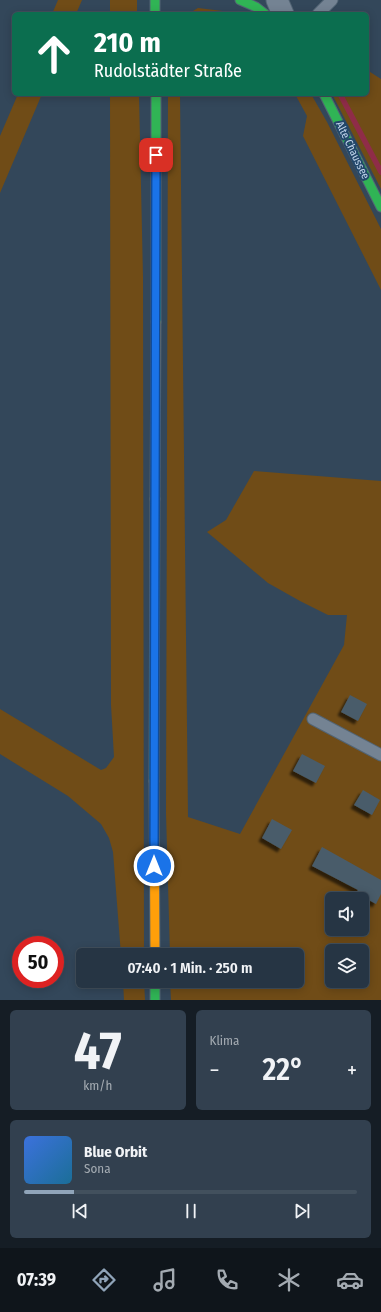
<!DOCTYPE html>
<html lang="de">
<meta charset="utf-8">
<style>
body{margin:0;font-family:"Fira Sans Condensed",sans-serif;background:#32404f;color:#f1f3f6;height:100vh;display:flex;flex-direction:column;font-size:15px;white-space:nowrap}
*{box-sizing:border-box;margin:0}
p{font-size:13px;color:#a4abb2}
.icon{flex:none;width:22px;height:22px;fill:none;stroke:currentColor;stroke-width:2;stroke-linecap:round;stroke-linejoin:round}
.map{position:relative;height:1000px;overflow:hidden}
.drawer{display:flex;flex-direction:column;gap:10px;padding:10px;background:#151d25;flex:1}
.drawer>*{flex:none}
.hud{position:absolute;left:12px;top:12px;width:357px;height:84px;border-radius:6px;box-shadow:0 2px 10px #0003,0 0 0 1px #42505d;background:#0b6e4f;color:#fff;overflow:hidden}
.fabs{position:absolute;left:325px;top:892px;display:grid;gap:8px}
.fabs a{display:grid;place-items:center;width:44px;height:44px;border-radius:6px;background:#263544;box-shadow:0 2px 10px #0003,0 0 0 1px #42505d;font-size:20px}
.speed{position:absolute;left:12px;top:936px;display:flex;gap:8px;font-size:20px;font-weight:700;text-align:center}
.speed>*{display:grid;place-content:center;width:52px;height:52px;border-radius:50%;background:#263544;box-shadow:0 2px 10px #0003,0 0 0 1px #42505d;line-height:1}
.speed .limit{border:6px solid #d22;background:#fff;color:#111}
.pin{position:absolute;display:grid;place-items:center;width:34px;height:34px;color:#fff;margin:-17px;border-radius:8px;box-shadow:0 2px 6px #0006}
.me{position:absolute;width:44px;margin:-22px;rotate:0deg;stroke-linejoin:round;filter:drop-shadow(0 0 3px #0008)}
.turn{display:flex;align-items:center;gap:14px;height:84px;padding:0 16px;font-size:18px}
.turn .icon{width:52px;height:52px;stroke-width:2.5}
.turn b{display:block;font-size:28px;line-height:34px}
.big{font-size:30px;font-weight:600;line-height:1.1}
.drawer .widget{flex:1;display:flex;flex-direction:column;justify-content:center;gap:6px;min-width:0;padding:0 14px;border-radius:6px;background:#32404f}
.drawer .dial{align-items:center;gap:0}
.dial b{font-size:52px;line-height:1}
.song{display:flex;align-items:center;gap:12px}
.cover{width:48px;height:48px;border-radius:6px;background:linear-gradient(135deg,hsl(220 70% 55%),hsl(200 70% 35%))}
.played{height:4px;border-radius:2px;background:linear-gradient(90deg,#90a4b9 15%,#42505d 15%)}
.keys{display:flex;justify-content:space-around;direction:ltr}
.heat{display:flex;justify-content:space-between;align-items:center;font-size:22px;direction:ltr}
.drawer .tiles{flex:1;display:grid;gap:10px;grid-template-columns:1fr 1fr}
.widget:last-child{grid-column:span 2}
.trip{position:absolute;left:76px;top:948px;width:228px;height:40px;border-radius:6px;background:#263544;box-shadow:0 2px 10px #0003,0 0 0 1px #42505d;font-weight:600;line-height:40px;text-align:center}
.dock{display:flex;height:64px;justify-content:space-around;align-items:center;background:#0f151b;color:#a4abb2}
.dock .icon{width:28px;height:28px}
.dock .selected{color:#90a4b9}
.dock b{font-size:18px;color:#f1f3f6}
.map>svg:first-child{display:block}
.green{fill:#704c17;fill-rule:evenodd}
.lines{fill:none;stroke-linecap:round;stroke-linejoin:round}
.stream{stroke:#8f2c48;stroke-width:5.5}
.building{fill:#485c6b;filter:url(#shadow)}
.lane-casing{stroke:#526474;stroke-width:13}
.street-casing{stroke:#526474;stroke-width:23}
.fast-casing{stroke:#526474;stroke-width:11}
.slow-casing{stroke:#526474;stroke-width:11}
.lane{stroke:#748393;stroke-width:11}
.street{stroke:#748393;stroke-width:21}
.fast{stroke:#30b455;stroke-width:9}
.slow{stroke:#ff9f0a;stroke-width:9}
.route-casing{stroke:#114b97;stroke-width:10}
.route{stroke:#1a73e8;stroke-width:7}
.labels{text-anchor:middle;stroke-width:4;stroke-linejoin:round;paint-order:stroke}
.street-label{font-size:11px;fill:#c2d6ec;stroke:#23476a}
</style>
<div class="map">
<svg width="381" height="1000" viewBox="0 0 381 1000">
<defs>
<filter id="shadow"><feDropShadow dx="-3.5" dy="3.5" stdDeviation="1" flood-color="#0009"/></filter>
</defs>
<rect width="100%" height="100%" fill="#33475a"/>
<path class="green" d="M58,0H82L76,14H52Z
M110,0H137V14H110Z
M198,8L231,12L235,14H188Z
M367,70L381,79V189L332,94H367Z
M18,94H42L0,193V136Z
M110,94H139L143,277L144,955H121L113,852L109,838L101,824L68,796L0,754V709L101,770L106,768L114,757L111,705Z
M168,94H180L188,817L240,834L344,645L347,615H328L300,601L268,583L207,532L226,520L254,471L381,481V1000H171L170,981H297V955H170L166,813ZM332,899H362V929H332ZM332,951H362V981H332Z
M295,94H311L327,122L381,229V290L303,136L307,116Z
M123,981H144L145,1000H124Z"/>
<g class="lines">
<path class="stream" d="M340,94L381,172"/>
</g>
<path class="building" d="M350,695L367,704L358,721L341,712Z
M302,754L325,766L316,783L293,771Z
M363,790L380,800L372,815L354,805Z
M272,819L292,830L281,849L262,838Z
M322,847L381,880V894L376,904L356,893L358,890L312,866Z"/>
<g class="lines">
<g class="lane-casing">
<path id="lane" d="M318,14L332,0
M313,719L381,755"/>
</g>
<g class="street-casing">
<path id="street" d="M277,0L283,14"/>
</g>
<g class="fast-casing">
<path id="fast" d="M155,0V14
M240,0L256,7L265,14
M324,94L381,207
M156,322V94
M154,781L155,499
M155,981V1000"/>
</g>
<g class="slow-casing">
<path id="slow" d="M155,499L156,322
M154,781L155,955"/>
</g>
<use href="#lane" class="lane"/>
<use href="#street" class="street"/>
<use href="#fast" class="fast"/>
<use href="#slow" class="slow"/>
</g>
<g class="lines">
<g class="route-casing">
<path id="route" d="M154,866L156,155"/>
</g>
<use href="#route" class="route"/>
</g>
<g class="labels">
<g class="street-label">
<text transform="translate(353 150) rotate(64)" y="4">Alte Chaussee</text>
</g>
</g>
</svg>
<div class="fabs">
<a><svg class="icon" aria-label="sound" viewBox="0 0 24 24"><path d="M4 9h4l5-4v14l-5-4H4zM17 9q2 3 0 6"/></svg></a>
<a><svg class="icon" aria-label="layers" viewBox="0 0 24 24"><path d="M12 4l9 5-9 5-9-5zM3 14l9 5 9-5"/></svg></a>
</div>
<div class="speed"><div class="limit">50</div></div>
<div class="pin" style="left:156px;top:155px;background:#d93025"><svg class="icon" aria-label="arrive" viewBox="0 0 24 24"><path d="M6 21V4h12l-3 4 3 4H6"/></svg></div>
<svg class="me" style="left:154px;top:866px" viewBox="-20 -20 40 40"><circle r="17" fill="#1a73e8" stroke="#fff" stroke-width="3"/><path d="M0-11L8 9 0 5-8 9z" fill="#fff"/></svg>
<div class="trip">07:40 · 1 Min. · 250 m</div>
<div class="hud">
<div class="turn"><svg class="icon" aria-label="ahead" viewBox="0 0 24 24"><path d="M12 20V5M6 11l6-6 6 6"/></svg><div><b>210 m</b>Rudolstädter Straße</div></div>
</div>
</div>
<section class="drawer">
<div class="tiles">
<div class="widget dial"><b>47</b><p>km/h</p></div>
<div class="widget"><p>Klima</p>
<div class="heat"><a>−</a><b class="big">22°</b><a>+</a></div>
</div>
<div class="widget">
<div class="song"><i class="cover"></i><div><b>Blue Orbit</b><p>Sona</p></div></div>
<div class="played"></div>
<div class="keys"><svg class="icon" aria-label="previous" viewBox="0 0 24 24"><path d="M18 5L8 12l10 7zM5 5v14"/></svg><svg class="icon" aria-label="pause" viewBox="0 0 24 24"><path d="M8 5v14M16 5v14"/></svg><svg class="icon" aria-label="next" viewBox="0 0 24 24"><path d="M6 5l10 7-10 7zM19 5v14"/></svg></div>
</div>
</div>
</section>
<nav class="dock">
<b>07:39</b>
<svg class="icon selected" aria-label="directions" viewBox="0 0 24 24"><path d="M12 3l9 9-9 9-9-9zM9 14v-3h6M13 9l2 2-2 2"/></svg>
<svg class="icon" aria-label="music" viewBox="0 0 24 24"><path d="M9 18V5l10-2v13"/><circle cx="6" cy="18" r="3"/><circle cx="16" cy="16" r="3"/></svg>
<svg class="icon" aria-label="phone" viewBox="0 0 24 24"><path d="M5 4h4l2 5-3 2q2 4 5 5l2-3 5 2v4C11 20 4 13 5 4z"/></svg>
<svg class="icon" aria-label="climate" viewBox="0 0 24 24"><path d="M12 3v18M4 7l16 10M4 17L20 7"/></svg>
<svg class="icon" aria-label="car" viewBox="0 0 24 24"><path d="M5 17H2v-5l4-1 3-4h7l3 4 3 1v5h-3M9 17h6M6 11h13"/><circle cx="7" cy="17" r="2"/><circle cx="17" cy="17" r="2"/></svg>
</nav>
